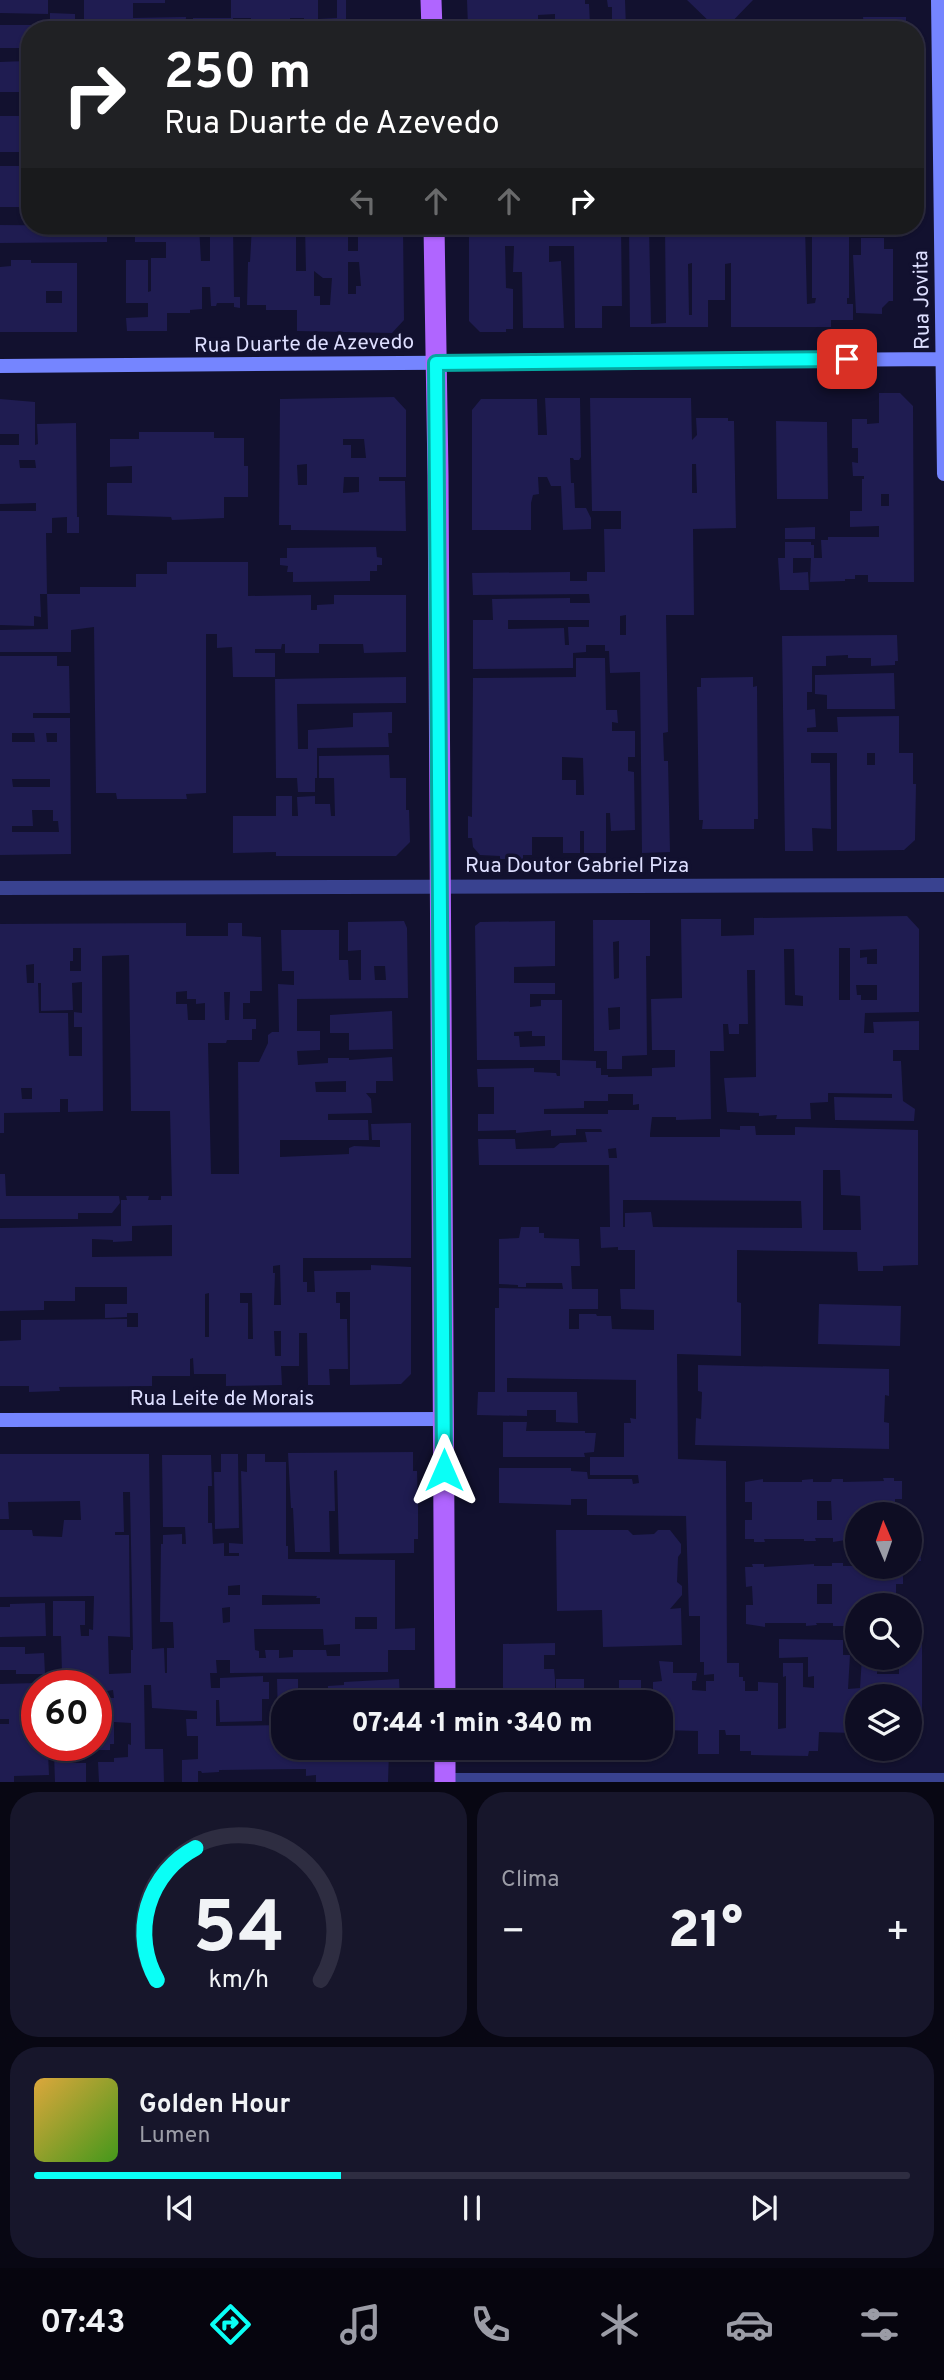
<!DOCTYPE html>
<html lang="pt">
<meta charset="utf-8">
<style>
body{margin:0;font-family:Overpass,sans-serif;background:#17162b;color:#f1f3f6;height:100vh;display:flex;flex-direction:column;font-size:26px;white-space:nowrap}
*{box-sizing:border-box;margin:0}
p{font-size:23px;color:#9b9ca6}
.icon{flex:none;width:38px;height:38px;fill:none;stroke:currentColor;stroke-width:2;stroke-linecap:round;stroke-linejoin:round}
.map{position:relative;height:1782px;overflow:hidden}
.side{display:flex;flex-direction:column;gap:10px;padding:10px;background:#080713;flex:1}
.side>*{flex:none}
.guide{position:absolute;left:21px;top:21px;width:903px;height:214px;border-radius:28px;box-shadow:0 2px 5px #0004,0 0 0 2px #2e2d41;background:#202124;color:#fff;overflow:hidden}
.needle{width:46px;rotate:358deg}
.tools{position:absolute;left:845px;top:1502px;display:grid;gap:14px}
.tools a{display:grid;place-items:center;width:77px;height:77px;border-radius:50%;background:#0e0d23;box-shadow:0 2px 5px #0004,0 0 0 2px #2e2d41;font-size:35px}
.speed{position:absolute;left:21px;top:1670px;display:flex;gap:14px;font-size:35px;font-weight:700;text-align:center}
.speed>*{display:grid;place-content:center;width:91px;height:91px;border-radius:50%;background:#0e0d23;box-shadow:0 2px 5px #0004,0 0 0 2px #2e2d41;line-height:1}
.speed .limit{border:10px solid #d22;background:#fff;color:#111}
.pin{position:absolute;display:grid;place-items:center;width:60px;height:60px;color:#fff;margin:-30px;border-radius:14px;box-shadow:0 4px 10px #0006}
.me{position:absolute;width:77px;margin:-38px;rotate:0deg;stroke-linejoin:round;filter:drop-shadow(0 0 5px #0008)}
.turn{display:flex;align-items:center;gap:24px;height:147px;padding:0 28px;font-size:32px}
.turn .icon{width:91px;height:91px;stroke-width:2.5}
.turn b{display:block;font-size:49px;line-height:60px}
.lanes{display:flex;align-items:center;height:66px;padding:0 28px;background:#0003;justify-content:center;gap:35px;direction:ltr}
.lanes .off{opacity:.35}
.big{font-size:52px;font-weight:800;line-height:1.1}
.side .widget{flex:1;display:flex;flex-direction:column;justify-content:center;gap:10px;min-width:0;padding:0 24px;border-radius:28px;background:#17162b}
.side .dial{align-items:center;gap:0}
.dial svg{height:182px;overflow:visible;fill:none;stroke:#2e2d41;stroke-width:7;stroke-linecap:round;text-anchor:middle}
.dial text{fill:#f1f3f6;stroke:none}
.song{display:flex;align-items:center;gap:21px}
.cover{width:84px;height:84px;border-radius:10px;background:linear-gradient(135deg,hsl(40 70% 55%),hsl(100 70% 35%))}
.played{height:7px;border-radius:4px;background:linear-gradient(90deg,#0afff6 35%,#2e2d41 35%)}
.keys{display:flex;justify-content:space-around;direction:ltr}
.heat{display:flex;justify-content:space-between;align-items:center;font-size:38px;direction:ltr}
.side .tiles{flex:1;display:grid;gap:10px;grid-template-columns:1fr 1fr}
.widget:last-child{grid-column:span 2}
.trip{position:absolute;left:271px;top:1690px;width:402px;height:70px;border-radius:28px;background:#0e0d23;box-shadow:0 2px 5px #0004,0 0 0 2px #2e2d41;font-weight:800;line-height:70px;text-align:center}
.menu{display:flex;height:112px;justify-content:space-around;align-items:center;background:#06050e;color:#9b9ca6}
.menu .icon{width:49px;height:49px}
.menu .current{color:#0afff6}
.menu b{font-size:32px;color:#f1f3f6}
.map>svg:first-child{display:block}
.building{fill:#1f1c51;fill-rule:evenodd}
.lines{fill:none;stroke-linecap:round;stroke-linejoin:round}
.street{stroke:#394290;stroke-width:14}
.secondary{stroke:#7585ff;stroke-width:14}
.primary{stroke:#b065ff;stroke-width:21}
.route-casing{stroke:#06a6a0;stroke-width:18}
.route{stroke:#0afff6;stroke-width:12}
.labels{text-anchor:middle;stroke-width:7;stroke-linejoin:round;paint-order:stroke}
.street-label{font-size:21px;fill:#dedfff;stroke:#12112f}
</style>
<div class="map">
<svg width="944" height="1782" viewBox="0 0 944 1782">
<rect width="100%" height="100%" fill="#12112f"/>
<path class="building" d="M0,0H48V14L0,13Z
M84,0H165V3H133V18L186,17L185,30H84Z
M231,0H318V19L337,18V0H346V19H343V30H304V18H290V30H251V18H233L234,30H193V18H231Z
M467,0H585V4H589L590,24L599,25V30H585V25H555V14L538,15V25L526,26V30H505V26L468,27Z
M607,0H625L626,28L612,29V7H608Z
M687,0H753L724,30H718Z
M50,13L75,14V30H50Z
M863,17H906V30H864Z
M359,19H402V30H360Z
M0,25H32V30H30V92H0V62L26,61V48H0Z
M0,116H30V152H0Z
M0,166H30V207H0Z
M0,225L107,226V242L0,243Z
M135,226H199L201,261H210V226H233L234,297H240V308L234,307V303H217L216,306H211L210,287H202V309L190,310V313H167V331H127L126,318L148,317V303H126V260H148V292L151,291V258H166V242H135Z
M252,226H282L283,235H296V271H306L305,226H348V251H358V226H403L404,320L392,333L297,331V310H266V305H247L248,262H250ZM348,262H359L361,286H356V294H348ZM314,271L323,278H332L330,305H320V296H314Z
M469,226H585V232H602V226H621L622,306H602V328H575L574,246H549V262L561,261L564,328H523L522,272H513L514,246H505L506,288L513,289V329H506V332H480L469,321Z
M629,226H649L651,324L666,323L665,226H805L807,304L815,303L816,298H812V226H849V298H847V304H853V320H831V327H731V263L725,264V300H708V327H630ZM692,263V315H689L688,264Z
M861,238H884V249H893V301H889L882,308V314L856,313L853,255H861Z
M11,260H31V263H77V332H0V267L11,266ZM46,291H62V303H46Z
M879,393H900L913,406L914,582H868V575H855V579H845V581L810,582L811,558H793V573L808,572L809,590H780L778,558H785V542H811V545H814V558H822L821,540H828V537H879V526L850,527V511H862V479H864V476H853L852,462L858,463V448H852V419H867V424L879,423ZM881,494H889V506H881Z
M394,397L406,410V477H379V481H405L406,531L291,530V525H279L280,399ZM343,439H364L366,458H351V445H343ZM307,464V485H298L297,465ZM344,477H359V492L343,493Z
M545,398H580L581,457L579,460H574L573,458H570L571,483H574L575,508H586L591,518V529L563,530L561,486H551L547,477H538L539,494L533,495L531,503V530H472V410L481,399H537L538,435H547Z
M590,398H691L692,440L697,435L696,418H728V421H734L736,528L693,529L694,615H666L668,732L663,733L664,761H668L670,852L642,853L640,672L610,673L609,651H605V645H586V652L573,653V668L473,669V620H493L492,599L570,598V603H590L589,594L473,595L472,573L570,572V581H587V572H605L604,529H621V511H592ZM692,464H696L697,493H692ZM626,615V635H620V616ZM508,620H589V627H568L569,645H565L564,628L508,629Z
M0,399L35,402V445L38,444L37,424L76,423L77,517H79V533H67V517L52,518V533H46L47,594H40L41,617L34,616V626L0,625V511H36V503L0,504V445H19V434H0ZM19,460H35L36,468H20Z
M776,421L827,422L828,499H777Z
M139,432H214V438H244V466H248V497H224V518L172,520L171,517L107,515V483H132V466L110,467V439H139Z
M815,527V539H785V528Z
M376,547L377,557L382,558V565H377V571H370V581L293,582V572H287L288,566L280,565V558H287V548Z
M167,562H248V596L311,595V610H317V605L334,604V595H406V652L364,653L363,644H319V653H285V644H282L281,649H255V653H275V677H233L232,647L217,648V634H206V793L186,794L187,799H117L116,793H96L94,627L71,630V652H0V630L48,629L47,594H80V587H136V574H167Z
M897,635L898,661H895V665L871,666V658H848V655L826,656V666H812V692H807V710L815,709L816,727L807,728V732H838L837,717L899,716V753H913V784H916L915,840L904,850L837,851V753H811V763H830L831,829L812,828L813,851H785L782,636ZM867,753H875V765H867Z
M0,656H57V666H69L70,713H33V718H70L71,854L0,855ZM12,733H34L35,742H12ZM46,733H57V742H47ZM12,779H50V787H13ZM32,810H53V821H58L59,832H12V826H33Z
M576,658H605L606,710H617L618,723L612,722V731H635V757H628V771L634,772L635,830L611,831L610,813H606V853H584V831H580V853H563V837H532V855H523V859H500V856L480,855L473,847L472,838H468V816L472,817L473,678L576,677ZM562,757L583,758L584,795H576V780H562Z
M894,673L895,709H827V695L815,694V675Z
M406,677V703L297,704L298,749H308V730L353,727V713L392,712V733H388L389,747L317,748V778H315V792H298L297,778H276L275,679Z
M753,677V687L757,686L758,819H754V829H702L703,820H699L697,687H701V678Z
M389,755L390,778H406V810H409L410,842L396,856H276V852L233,853V816H276V796H292V816H298L297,797L315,796V804H330L331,816H335L334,778H319V756Z
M907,916L919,929V1012L865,1013L864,1033H874L873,1022L919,1021V1050H893V1061H901L903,1101L915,1109L914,1121L835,1120L834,1097L892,1098V1094L828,1093V1102L810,1103L811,1119H776L777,1115L759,1116V1113L727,1112L724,1078L756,1077L755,970H747L748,1024H739V1034H729L728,1024H723L724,1051H710L711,1119L676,1120V1117H652L650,1134V1137H720V1129L740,1130V1126H755L756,1135H795V1127L918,1130V1265L883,1266V1271H858L857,1252L737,1250V1302L741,1303V1356L677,1354L678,1459L726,1461L727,1663H739V1677H743V1681H745V1691H758V1682L778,1683V1729L786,1728V1676L783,1677V1663H803V1687L814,1688V1676L808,1677V1657L779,1658V1639L843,1640V1655H850L848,1689L860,1688L862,1657H878L877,1674H899V1657H910V1642H922V1735H910V1696H858V1731H853V1733L819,1732L818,1751H809L808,1756L751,1755V1751H740V1735H726L725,1730H719V1754H698V1731L662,1730V1703H619V1680H641V1690H653V1682L662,1681L659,1661L673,1662V1673H697L696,1681H692V1690L706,1691V1681H714V1674L704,1675V1662H700V1616H689L686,1516L587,1515V1499H571V1505L499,1503V1468H571V1471L587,1472L588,1479H632L633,1484L639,1483L638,1475H590V1457H624V1423H631L630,1418L636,1419V1380L507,1378V1392H577L578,1423L556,1422V1410H527V1416L477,1415L478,1392H495V1308H499V1288L563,1289L562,1283H526V1287H518V1285L499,1284V1239L519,1238L521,1227H539V1233H544V1238L579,1239L580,1266H571L572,1289H598V1309H569V1329H579V1314H596L597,1316H611L612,1329L654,1330V1310L621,1309L620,1289H635V1250H618V1247L601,1248L600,1227H610L609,1165H479L478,1139H515L516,1149L554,1148L560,1143L587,1142L585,1132H602L601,1129H576V1135L551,1136V1130L516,1133V1130L478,1131V1114H494V1087H478L477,1069L534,1068V1072L556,1073L557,1076H560V1060H477L475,926L480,922L555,921V966L514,967V983H555V994H530V1007L541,1006V1000H562V1060L596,1061V1068H601V1075H608V1077L652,1076V1068L675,1067V1050H652L651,999L682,998L681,919H721V936L754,935V918ZM839,948H850V1000H839ZM784,949H794L795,995L803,996V1006L785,1005ZM877,949V964H867V957L860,958V950ZM856,985H877V1000H861V995H857ZM532,1031V1036H545V1046L520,1047L519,1036H514V1032ZM608,1094H633V1105L639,1104V1110H608V1114H544V1109L584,1108V1101H608ZM616,1148L617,1158H609L608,1149ZM823,1170H840L841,1195L860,1196L861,1230H823ZM623,1200L801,1201L802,1228L653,1227L651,1212L625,1213V1227H623Z
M593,920H650V956H646L647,1055L622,1056V1069H607V1051H594ZM619,941V978L614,979L613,942ZM620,1007V1029L609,1030L608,1008Z
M404,921L407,928L408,998L297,999V1031H320V1050L297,1051L298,1065L328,1063V1058H349V1060L392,1057L393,1081H376V1093H366L371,1099L372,1113L328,1114V1120H368L369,1140H280V1157L349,1154V1148L354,1146L380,1147V1140H372L371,1124L411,1123V1258H303V1282H307V1292H315L314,1271L371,1270V1265L411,1267V1374L401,1384L350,1385V1292H336V1303H340V1319H347L348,1369H329L330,1385H308L307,1333H299V1366H281L282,1385L226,1386V1374H194L193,1358L190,1359V1376H152V1386L59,1387L60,1391L29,1392V1386H0V1341L21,1340V1320L127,1319V1327H138V1313H127V1317L105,1318V1304H127V1287H75V1301H44V1310L0,1311V1228L121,1226V1200H127L126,1196H149L148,1200H161V1196H172L170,1111H131L129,955L102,956L103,1111L68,1112V1099H60V1112L4,1113V1133H0V924L186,923V936H228V923H242V936L261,937L262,991H250V1003H243V1019H256V1029H252V1040H227L226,1043H208L211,1174H239L238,1062H259L268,1043V1035L272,1032H279L278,984L294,985V971H282L281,930H339V960H348L349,980H361V950L348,951V922ZM73,948H81V971H70V961H73ZM34,964V983H27L26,965ZM374,966H385L386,980H375ZM82,982V1013L74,1012V1027H82V1056H69L68,1013H39L38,983H41V1011L73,1010L72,983ZM187,991V999H196V1004L205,1003V1020H188L187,1004H176V992ZM224,992H230L229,1020H225ZM346,1081V1092H316L315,1082ZM21,1088H32V1099H22ZM172,1225V1256L92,1257V1239L113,1240V1242L132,1241V1226ZM280,1265L281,1305H274L275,1273H273V1266ZM209,1293V1337H205V1294ZM240,1293H252L253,1339H248V1303H240ZM274,1331H281V1356H275Z
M392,1011L393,1049L349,1050V1033H330V1015Z
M0,1174H5L6,1196H119L120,1203L112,1213H78V1219H0Z
M819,1304L901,1306L900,1346L818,1344Z
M698,1365L889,1369V1396L885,1395L884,1422L889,1423V1449L695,1445L696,1418L701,1419L702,1392L698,1391Z
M503,1422H527L526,1431H585V1433H596L594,1452L584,1453L585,1457H503Z
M413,1452V1471H417L418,1507V1539H414V1553L339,1554L337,1470L334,1471L335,1511H329L330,1552H295L293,1508H291L288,1453Z
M0,1454H149L152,1649L164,1648L165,1673H167V1648H174L173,1622H160L161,1544H163V1535L182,1534V1544H186L185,1527H163L162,1455H211L212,1486H208V1523H212L213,1544L224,1543V1556H239V1553H229V1543L243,1544L241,1471L247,1472V1454H265V1462H286V1546H288V1559L395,1560V1629L415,1628V1650H388V1672L230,1673V1660H216L217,1673H210L211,1688H220V1678L263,1676V1682H269V1699H262V1721L220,1722L219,1700H216V1726L284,1725V1748L389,1750L388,1782H316V1775L306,1776V1769L219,1770V1772L202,1773L201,1771H198V1782H182V1760L198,1759V1736H187L186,1719H197V1711L152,1708L151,1685H144L145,1749H163L164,1782H99L98,1762H114V1758L128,1757V1744L131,1745V1723L114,1722V1744H110V1750H98L96,1698H114L113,1690L107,1691V1697H96V1685H46L45,1674H62L61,1636H53V1601H85V1625H80L81,1636H89V1629L93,1630L94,1596L0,1597V1530H32L33,1536L62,1537L64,1520H81L80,1501L8,1502L9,1519H0ZM123,1492H130L133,1650H131V1673L109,1674L108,1636L130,1637L129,1535H115V1532H124ZM240,1585V1595H228V1586ZM262,1595L317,1596L316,1598H320V1604L262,1605ZM230,1607V1622L223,1623L222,1608ZM355,1617H377V1629H355ZM254,1629H323L324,1645L340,1644V1656H327L326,1650H293V1657L279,1658V1650H265L266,1658H259V1651L255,1650Z
M221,1454H238L239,1528L215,1529L214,1472H221Z
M883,1478H894V1481H902V1499H895V1514H858V1538L833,1542V1538H815L816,1541H804V1539H764L765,1542H754V1539H745V1520H752V1502H745V1482L763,1479V1482H802V1480L813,1479V1482H831L832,1479H843V1482L884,1481ZM817,1501H831L832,1520H817Z
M556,1530H628L633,1535L654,1534L658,1530H670L681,1544V1553L678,1557L677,1582L682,1586V1595L670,1609L681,1608L682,1645L603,1647L602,1610L557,1611Z
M920,1540L921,1561L910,1562V1541Z
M832,1563H843V1566H903V1584H896V1605H858V1623H844V1626H833V1623H816L817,1625L806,1626V1623H765V1627L746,1624V1605H753L752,1586L746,1587L745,1567H753L752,1564H764V1567L814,1564V1566H832ZM817,1584H832V1604H817Z
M45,1603L46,1636L0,1637V1607H10V1604Z
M555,1643V1655H544V1669H554L555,1679V1691L545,1692V1703H503V1644Z
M0,1647H25V1654L44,1653L45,1674H16V1670H0Z
M277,1679H298V1691H307L308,1698H318V1690H328V1686L344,1685V1682L399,1679L400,1698L399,1703H306V1699L296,1698V1703H284V1718H278Z
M556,1679H584V1697H568V1690H556Z
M37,1683V1746L69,1745V1763H86V1782H55L54,1753H48L49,1775L14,1776V1782H0V1724H9V1719H0V1684Z
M504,1748H585V1753L504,1754Z"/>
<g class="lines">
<path class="street" d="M0,888L944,885
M445,1780H944"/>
<path class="secondary" d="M938,0L944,474
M0,366L944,359
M0,1420L444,1419"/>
<path class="primary" d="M431,0L432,30
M434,226L438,475L445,1703
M445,1748V1782"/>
</g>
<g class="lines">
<g class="route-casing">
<path id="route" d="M444,1470L436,363L847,359"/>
</g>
<use href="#route" class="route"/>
</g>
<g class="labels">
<g class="street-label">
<text transform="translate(921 300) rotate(-91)" y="7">Rua Jovita</text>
<text transform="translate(304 343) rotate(-1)" y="7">Rua Duarte de Azevedo</text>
<text x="577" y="872">Rua Doutor Gabriel Piza</text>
<text x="222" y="1405">Rua Leite de Morais</text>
</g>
</g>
</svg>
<div class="tools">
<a><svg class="needle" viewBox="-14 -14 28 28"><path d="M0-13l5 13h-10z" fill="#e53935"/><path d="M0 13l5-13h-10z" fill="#9b9ca6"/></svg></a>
<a><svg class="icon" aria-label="search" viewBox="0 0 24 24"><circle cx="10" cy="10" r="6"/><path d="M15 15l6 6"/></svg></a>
<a><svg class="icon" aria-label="layers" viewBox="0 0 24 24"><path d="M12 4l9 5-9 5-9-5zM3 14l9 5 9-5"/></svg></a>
</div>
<div class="speed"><div class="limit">60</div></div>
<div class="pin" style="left:847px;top:359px;background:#d93025"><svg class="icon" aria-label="arrive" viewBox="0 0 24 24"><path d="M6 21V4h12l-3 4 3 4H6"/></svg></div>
<svg class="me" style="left:444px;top:1470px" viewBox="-20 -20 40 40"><path d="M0-17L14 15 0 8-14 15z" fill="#0afff6" stroke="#fff" stroke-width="4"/></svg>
<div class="trip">07:44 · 1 min · 340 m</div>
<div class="guide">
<div class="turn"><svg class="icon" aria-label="right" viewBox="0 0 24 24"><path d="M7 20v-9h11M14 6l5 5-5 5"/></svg><div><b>250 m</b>Rua Duarte de Azevedo</div></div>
<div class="lanes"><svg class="icon off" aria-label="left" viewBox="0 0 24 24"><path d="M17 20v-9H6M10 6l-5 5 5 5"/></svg><svg class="icon off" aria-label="ahead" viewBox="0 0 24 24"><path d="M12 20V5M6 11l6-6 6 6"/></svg><svg class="icon off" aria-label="ahead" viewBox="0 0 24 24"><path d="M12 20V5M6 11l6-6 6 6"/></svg><svg class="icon" aria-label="right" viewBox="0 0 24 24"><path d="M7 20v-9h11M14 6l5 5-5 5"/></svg></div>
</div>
</div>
<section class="side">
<div class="tiles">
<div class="widget dial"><svg viewBox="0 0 100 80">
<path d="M14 69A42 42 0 1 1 86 69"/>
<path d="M14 69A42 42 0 0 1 31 11" stroke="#0afff6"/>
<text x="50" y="56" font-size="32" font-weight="700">54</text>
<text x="50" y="72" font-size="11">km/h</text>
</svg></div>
<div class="widget"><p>Clima</p>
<div class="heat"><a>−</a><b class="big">21°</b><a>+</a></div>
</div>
<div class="widget">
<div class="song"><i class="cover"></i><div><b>Golden Hour</b><p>Lumen</p></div></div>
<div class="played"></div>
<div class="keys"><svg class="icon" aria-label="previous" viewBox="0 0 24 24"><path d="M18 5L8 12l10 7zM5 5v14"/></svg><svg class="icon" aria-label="pause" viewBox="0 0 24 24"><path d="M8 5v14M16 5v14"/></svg><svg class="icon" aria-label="next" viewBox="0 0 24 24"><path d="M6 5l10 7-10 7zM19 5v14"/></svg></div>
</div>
</div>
</section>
<nav class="menu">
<b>07:43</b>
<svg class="icon current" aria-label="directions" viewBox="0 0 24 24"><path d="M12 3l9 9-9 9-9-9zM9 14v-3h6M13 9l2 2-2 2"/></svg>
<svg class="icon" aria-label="music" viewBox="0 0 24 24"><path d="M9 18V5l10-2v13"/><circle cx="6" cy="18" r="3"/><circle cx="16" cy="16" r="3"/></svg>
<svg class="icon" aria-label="phone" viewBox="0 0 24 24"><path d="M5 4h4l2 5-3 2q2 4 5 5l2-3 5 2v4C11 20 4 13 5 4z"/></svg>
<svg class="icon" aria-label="climate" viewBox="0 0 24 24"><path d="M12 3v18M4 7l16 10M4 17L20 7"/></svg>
<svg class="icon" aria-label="car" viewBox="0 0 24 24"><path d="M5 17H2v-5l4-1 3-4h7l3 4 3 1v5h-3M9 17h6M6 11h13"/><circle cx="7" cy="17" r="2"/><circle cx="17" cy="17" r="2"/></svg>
<svg class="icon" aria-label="filters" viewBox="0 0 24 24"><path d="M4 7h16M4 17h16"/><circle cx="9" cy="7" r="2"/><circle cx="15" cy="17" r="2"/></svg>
</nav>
